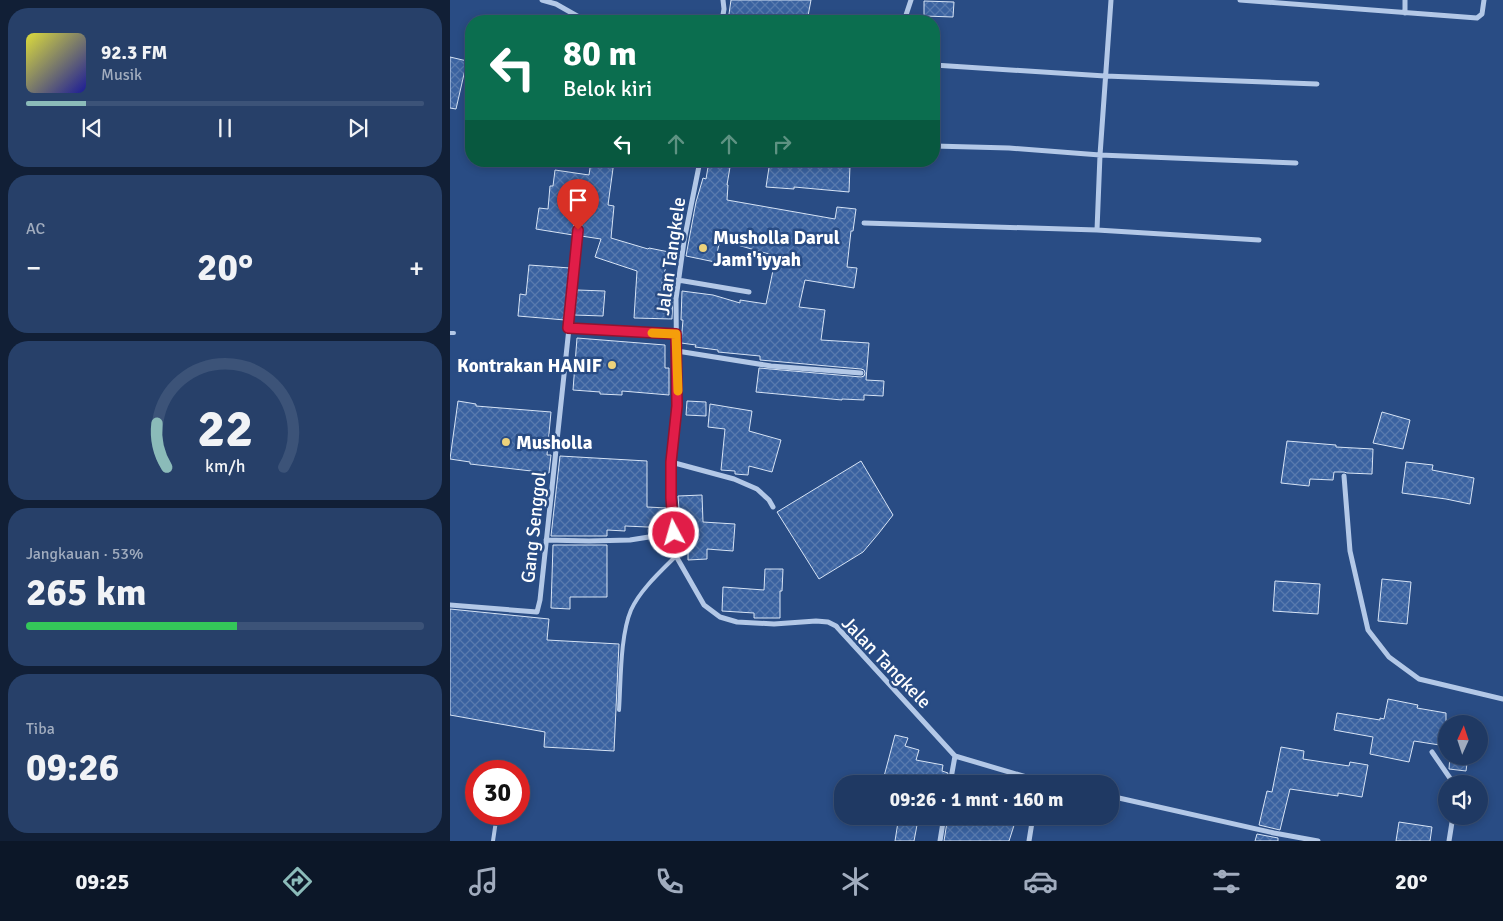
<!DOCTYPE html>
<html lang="id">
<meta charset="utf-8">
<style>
body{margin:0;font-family:Signika,sans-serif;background:#274069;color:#f1f3f6;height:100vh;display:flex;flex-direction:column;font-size:19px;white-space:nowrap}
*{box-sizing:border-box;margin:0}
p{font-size:16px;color:#a1acbe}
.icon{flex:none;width:28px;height:28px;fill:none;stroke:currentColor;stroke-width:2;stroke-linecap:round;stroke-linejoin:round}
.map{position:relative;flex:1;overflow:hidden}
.drawer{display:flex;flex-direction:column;gap:8px;padding:8px;background:#111f36;width:450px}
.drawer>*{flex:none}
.hud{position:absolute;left:15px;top:15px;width:475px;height:152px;border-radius:20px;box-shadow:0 2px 8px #0003,0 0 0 1px #3c5378;background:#0b6e4f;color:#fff;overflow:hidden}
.needle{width:32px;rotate:3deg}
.fabs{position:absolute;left:988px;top:715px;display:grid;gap:10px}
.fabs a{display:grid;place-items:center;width:50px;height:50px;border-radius:50%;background:#1f3963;box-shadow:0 2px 8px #0003,0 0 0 1px #3c5378;font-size:25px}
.speed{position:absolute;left:15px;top:760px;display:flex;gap:10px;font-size:25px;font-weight:700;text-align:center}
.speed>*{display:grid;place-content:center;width:65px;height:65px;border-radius:50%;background:#1f3963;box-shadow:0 2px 8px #0003,0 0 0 1px #3c5378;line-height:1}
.speed .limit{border:8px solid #d22;background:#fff;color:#111}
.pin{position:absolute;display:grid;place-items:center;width:42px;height:42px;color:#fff;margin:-51px -21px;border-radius:50% 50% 50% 0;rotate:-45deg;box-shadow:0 0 5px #0007}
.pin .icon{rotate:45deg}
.me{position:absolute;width:55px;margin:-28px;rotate:354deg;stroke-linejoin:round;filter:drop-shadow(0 0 4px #0008)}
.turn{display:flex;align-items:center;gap:18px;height:105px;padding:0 15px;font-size:22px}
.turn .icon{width:65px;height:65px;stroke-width:2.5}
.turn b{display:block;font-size:35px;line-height:42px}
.lanes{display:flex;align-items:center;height:48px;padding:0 15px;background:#0003;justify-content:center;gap:25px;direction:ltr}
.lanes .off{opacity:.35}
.big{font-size:38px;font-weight:700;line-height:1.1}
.drawer .widget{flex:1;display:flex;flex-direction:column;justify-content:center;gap:8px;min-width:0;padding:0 18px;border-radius:20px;background:#274069}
.drawer .dial{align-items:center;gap:0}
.dial svg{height:130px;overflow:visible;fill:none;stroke:#3c5378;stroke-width:7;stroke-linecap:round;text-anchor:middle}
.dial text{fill:#f1f3f6;stroke:none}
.song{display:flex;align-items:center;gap:15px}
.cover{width:60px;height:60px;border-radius:8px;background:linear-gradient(135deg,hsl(60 70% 55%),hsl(240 70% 35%))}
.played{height:5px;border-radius:2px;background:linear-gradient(90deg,#8bbbb9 15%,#3c5378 15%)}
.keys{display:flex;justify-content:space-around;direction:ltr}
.heat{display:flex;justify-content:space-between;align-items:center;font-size:28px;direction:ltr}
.charge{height:8px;border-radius:4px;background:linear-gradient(90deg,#34c759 53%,#3c5378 0)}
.trip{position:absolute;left:384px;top:775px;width:285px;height:50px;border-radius:20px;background:#1f3963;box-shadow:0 2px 8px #0003,0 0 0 1px #3c5378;font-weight:700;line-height:50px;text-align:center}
.menu{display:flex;height:80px;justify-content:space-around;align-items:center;background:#0c1728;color:#a1acbe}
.menu .icon{width:35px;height:35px}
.menu .current{color:#8bbbb9}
.menu b{font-size:22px;color:#f1f3f6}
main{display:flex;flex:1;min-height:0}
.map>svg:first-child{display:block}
.building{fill:url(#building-cross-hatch);stroke:#d6e3f5}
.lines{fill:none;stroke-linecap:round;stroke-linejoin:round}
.service{stroke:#b3c8e7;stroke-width:4}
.minor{stroke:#b3c8e7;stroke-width:5}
.route-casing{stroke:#92132f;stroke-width:12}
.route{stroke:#e11d48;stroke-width:9}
.slow{stroke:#f59e0b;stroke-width:9}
.poi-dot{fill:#edd27b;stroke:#294c84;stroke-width:2}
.labels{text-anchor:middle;stroke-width:5;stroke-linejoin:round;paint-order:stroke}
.poi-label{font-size:19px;font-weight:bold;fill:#fff;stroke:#294c84;text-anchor:start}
.street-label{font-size:19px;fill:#fff;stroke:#294c84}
</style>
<main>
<section class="drawer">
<div class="widget">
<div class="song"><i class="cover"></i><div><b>92.3 FM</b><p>Musik</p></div></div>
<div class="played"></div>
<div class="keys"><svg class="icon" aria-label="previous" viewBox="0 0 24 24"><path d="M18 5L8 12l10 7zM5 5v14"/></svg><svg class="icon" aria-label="pause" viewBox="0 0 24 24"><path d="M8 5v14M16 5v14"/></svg><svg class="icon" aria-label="next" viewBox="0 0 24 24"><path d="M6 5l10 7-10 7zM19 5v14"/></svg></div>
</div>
<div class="widget"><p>AC</p>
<div class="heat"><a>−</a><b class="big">20°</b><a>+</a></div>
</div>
<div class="widget dial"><svg viewBox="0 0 100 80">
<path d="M14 69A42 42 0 1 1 86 69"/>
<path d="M14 69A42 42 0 0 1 8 42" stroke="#8bbbb9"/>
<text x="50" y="56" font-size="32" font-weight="700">22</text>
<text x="50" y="72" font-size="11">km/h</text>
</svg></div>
<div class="widget"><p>Jangkauan · 53%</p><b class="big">265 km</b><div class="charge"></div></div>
<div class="widget"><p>Tiba</p><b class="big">09:26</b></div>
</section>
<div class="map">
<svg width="1053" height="841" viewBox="0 0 1053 841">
<defs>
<pattern id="building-cross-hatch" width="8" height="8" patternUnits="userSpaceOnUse" patternTransform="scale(1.25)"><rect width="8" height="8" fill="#3a62a0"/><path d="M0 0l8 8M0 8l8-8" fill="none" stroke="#587aae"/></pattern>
</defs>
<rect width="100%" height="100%" fill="#294c84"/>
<path class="building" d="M281,0H361L357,21H278Z
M474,1L504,2L503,17L474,16Z
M0,57L17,61L6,109L0,108Z
M141,161H164L158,205L164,206L161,238L198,249L199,248L219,252L211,288L223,290L222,319L184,318L187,271L145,257L151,239L131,236L133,210L131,206H127L125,209L123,235L86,229L89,208L98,209L100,186H103L105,170L139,175Z
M259,161H281L277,185H278L277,200L385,219L387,207L406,209L403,231H401L397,267L407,268L404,288L355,280L349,307L375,310L371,340L419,343L416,380L434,381L433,396L414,395V400L392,399V400L306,392L309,368L411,377L414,376L415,373L414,370L411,369L310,360V356L268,352V350L245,347L246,345L231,343L233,320H231L232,291L263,295L290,303V300L316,304L326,256L270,240L265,262L236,256L246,202L253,178L256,179Z
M320,161H378V164L400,165L399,192L344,187V189L316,187Z
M79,265L120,268L115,320L68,316L70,294L76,295Z
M127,290L155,291L153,316L124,315Z
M127,338L215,345V368H219V395L172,391V395L150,394V392L123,390Z
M8,401L26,404V406L101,412L97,455H101L99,473L20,464V462L0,459Z
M237,401L256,402V416L236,415Z
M260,404L302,411L299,431L331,440L322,472L299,466L298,475L285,474V471L271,470L275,429L258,427Z
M932,412L960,420L953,449L923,443Z
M837,441L886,445V447L923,449L922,474L897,473L894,472H884L883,480L860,479L859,486L831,483Z
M110,456L197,461V507L218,508L219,528L175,526V531L157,530V536H101Z
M411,461L443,515L429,533L413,552L369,579L327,512Z
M956,462L983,465L982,470L1024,478L1020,504L996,499L952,493Z
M252,495L253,522L285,524L283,551L257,549V559L238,560V546H231L230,529H228L226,509H229L228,496Z
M103,545H157V597H120V609L101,608Z
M315,569H333L332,591H330V618H304V613L272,611L273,587L314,590Z
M932,579L961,582L957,624L928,621Z
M825,581L870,584L868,614L823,611Z
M0,609L99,619L97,640L169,644L164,751L94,747L95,732L0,715Z
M938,699L968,705L967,708L996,713V746L964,741L959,762L920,754L923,737L884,730L887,713L930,720V718L934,719Z
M445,735L458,738L455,746L469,750L466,760L493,765L492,771L498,773L496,784H432Z
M831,747L854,751L853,759L899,766L900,762L918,765L912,797L888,793V796L840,789L830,830L809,825L817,791L822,792Z
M1000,756H1018L1016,771L999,769Z
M506,775L521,780V784H504Z
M498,816H567L559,841H494Z
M448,822L467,825L464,841H445Z
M949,822L982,827L980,841H946Z
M807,834L828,838V841H805Z"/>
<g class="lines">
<path class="service" d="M0,333H4
M169,710C171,681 170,636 181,610C190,590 211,571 226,556
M43,841L47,814"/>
<path class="minor" d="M92,0L106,4L136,21
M790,0L1027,18L1032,14L1034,0
M955,13V0
M272,21L274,9L273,0
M454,21L461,0
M484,65L655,76L867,84
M484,146L559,148L650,155L846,163
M250,161L234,241L226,299L227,406L221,462V498L226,556L254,605L270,617L287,622L324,624L366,621L378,622L386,626L505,756L500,784
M414,223L647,230L809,240
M647,230L650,155L661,0
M228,280L299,292
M119,328L226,334
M227,351L321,366L411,373
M221,462L284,479L307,489L319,500L323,507
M894,476L900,551L918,630L939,657L969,679L1053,699
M96,540L139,541L180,540L224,533
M0,605L87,612L90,600L119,328L129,210
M982,752L1004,784
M505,756L600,784
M660,796L824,833L868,841
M490,841L494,816
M579,841L583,816
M999,841L1003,816"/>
</g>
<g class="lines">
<g class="route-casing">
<path id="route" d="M128,230L118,328L226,334L227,406L221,462V498L224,533"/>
</g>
<use href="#route" class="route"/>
<path class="slow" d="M202,333L226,334L228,391"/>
</g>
<g class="poi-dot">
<circle cx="253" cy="248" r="5"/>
<circle cx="162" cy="365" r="5"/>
<circle cx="56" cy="442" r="5"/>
</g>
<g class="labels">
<g class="poi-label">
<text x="263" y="244">Musholla Darul<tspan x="263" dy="22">Jami'iyyah</tspan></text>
<text x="152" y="372" text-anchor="end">Kontrakan HANIF</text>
<text x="66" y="449">Musholla</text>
</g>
<g class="street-label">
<text transform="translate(220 256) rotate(-82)" y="7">Jalan Tangkele</text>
<text transform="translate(83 527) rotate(-84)" y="7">Gang Senggol</text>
<text transform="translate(437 662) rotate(46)" y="7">Jalan Tangkele</text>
</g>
</g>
</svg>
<div class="fabs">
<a><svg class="needle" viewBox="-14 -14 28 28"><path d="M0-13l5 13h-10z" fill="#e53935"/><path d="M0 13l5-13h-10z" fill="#a1acbe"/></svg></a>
<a><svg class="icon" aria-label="sound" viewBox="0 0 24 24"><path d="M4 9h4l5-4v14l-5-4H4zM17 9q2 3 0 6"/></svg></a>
</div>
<div class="speed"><div class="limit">30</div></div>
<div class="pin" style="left:128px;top:230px;background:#d93025"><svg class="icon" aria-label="arrive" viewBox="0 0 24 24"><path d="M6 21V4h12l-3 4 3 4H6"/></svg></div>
<svg class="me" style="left:224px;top:533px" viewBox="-20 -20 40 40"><circle r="17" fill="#e11d48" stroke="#fff" stroke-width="3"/><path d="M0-11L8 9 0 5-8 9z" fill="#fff"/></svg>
<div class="trip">09:26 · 1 mnt · 160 m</div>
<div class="hud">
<div class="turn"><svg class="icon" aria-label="left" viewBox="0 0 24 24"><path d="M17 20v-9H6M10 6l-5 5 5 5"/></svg><div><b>80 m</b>Belok kiri</div></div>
<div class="lanes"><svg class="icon" aria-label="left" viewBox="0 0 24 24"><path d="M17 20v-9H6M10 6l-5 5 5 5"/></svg><svg class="icon off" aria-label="ahead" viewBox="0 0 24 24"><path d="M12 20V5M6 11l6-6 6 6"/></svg><svg class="icon off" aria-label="ahead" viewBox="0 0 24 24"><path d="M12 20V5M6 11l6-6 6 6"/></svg><svg class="icon off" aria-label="right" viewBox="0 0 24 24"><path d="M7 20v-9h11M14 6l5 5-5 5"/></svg></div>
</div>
</div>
</main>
<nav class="menu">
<b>09:25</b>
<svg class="icon current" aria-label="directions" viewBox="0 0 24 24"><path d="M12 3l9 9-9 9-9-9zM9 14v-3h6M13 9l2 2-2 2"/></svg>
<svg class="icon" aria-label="music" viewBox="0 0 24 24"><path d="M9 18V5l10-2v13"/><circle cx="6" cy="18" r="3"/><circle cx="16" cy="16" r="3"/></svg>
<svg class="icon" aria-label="phone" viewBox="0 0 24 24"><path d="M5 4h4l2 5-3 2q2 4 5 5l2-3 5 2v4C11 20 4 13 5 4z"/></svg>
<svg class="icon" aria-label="climate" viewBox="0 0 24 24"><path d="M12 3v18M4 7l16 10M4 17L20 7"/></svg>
<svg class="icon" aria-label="car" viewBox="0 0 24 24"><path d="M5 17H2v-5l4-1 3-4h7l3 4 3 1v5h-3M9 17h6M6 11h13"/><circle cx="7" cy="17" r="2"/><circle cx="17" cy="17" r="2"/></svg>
<svg class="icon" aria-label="filters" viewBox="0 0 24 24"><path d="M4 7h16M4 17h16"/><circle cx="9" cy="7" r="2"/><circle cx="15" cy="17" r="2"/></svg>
<b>20°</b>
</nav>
